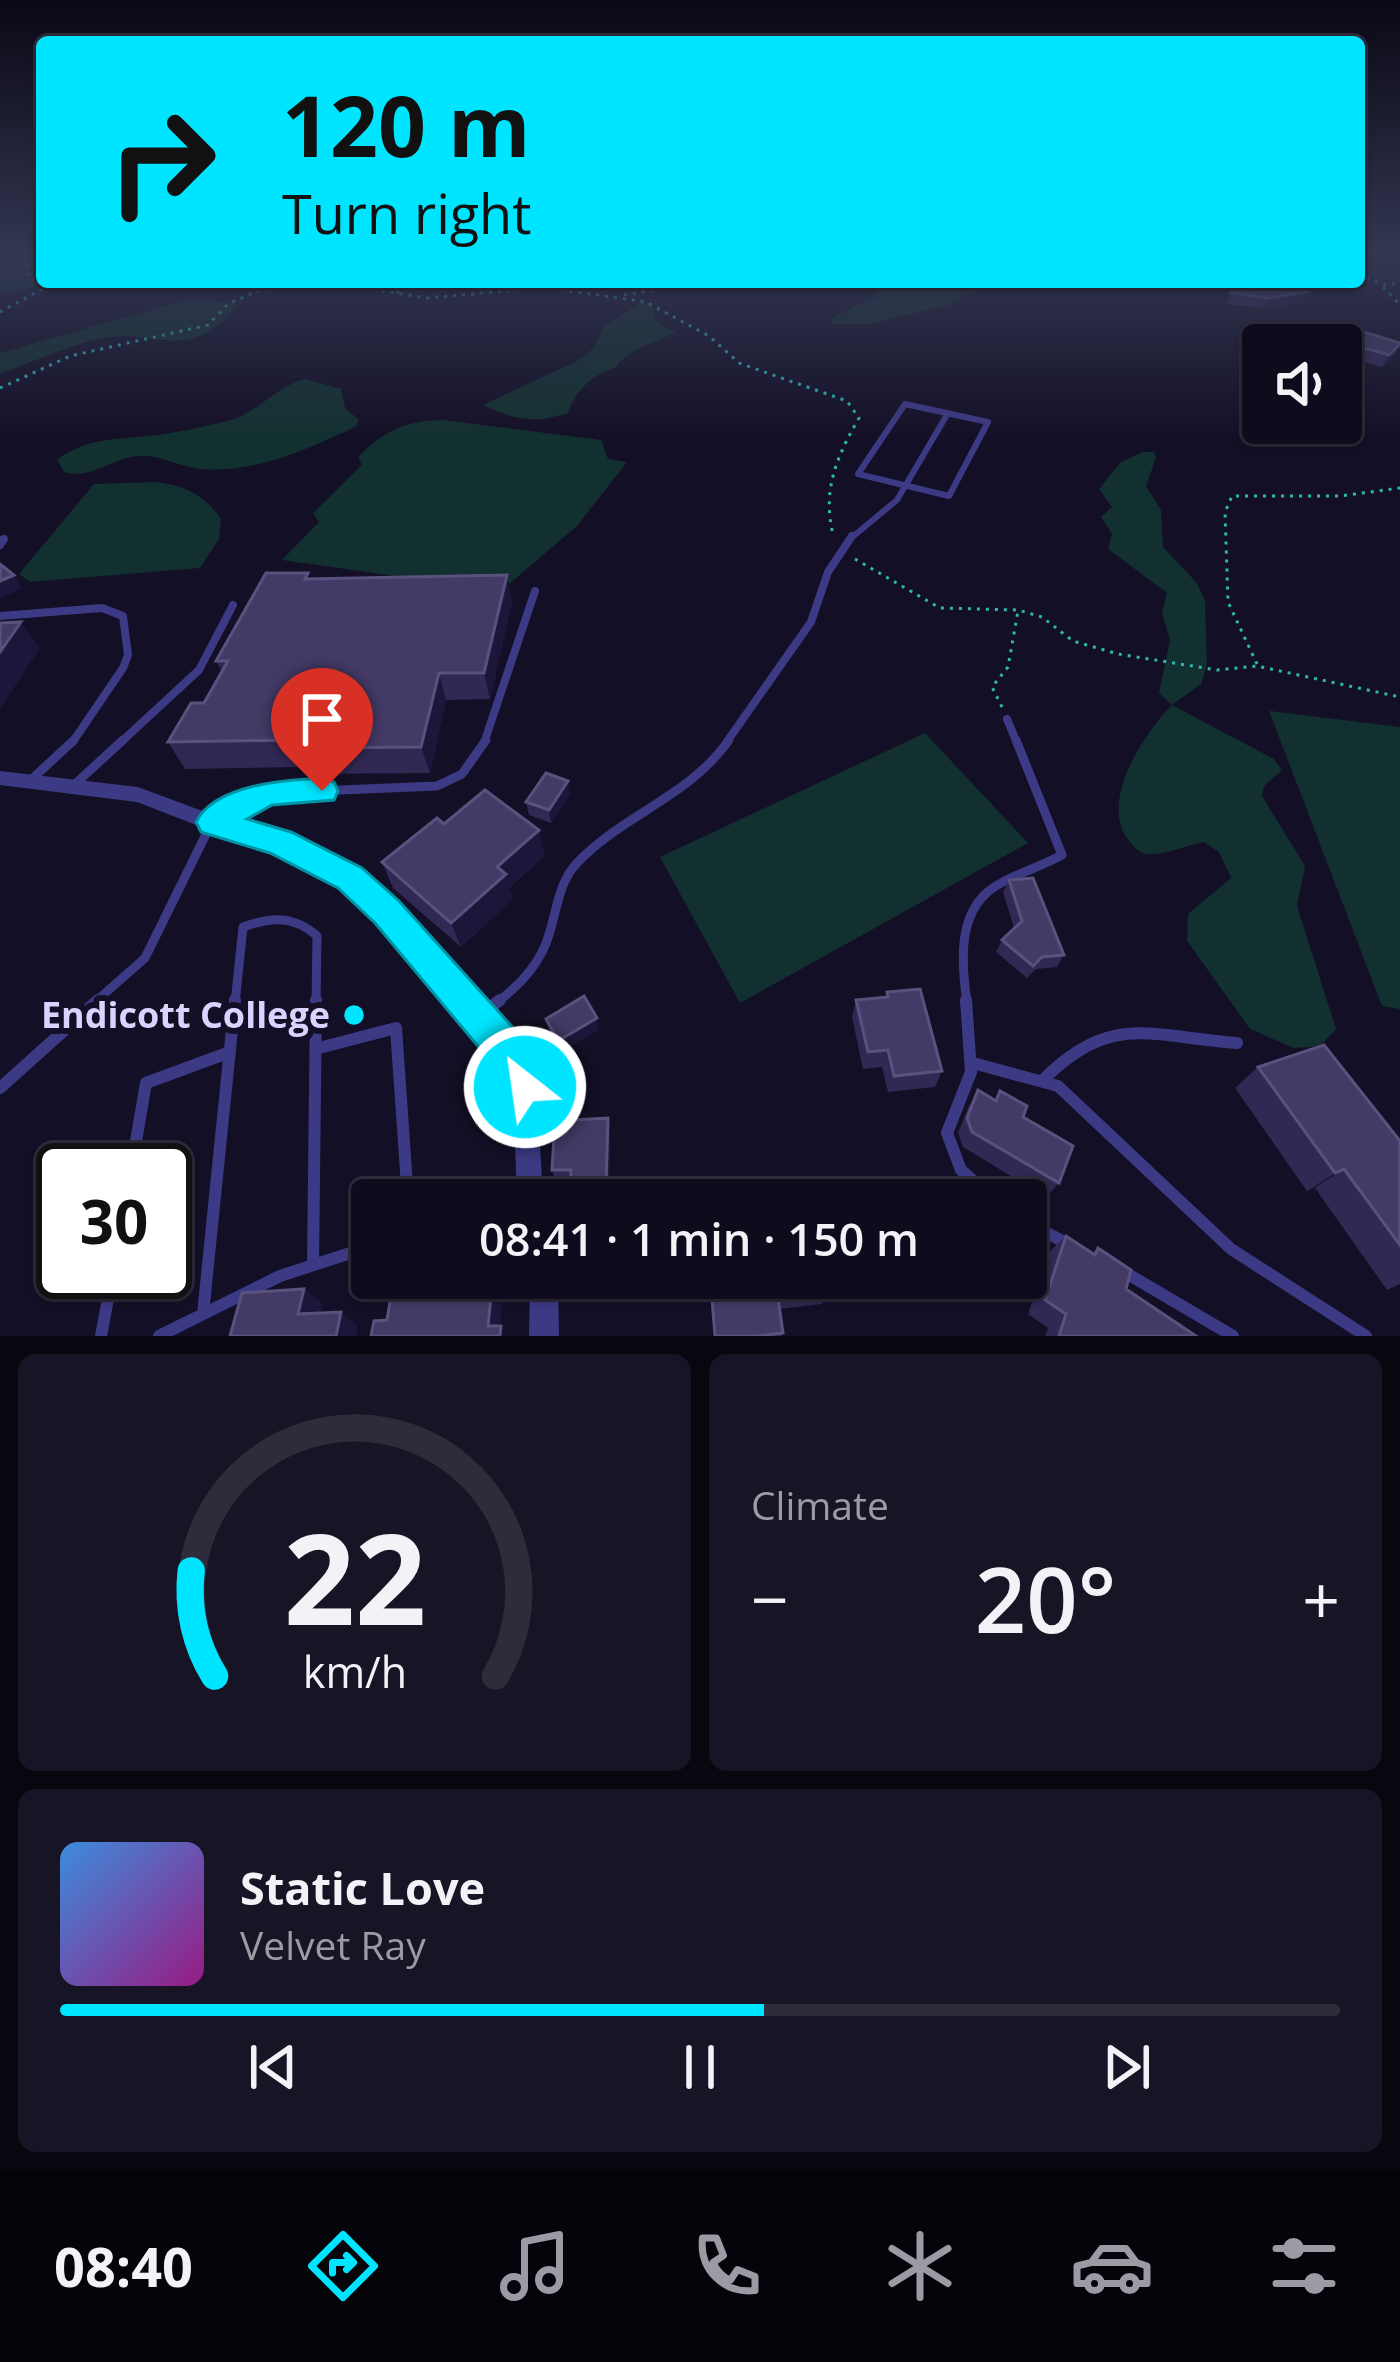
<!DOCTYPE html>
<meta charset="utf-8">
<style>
body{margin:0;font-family:"Open Sans",sans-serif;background:#171425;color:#f1f3f6;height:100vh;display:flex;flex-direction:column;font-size:45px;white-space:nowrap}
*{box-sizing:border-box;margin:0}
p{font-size:39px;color:#9b9ba3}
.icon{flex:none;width:66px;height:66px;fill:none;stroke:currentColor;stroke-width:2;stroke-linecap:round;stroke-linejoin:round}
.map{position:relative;height:1336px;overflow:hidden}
.sheet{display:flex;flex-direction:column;gap:18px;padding:18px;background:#08060f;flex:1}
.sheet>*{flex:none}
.banner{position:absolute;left:36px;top:36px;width:1329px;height:252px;border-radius:12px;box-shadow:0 3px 9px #0004,0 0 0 3px #2e2b3b;background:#00e5ff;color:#111;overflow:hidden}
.buttons{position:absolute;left:1242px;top:324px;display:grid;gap:24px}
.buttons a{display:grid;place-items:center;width:120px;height:120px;border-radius:12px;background:#0e0b1c;box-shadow:0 3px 9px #0004,0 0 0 3px #2e2b3b;font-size:60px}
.speed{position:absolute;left:36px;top:1143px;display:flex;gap:24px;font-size:60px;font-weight:700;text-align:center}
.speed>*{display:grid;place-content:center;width:156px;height:156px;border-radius:50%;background:#0e0b1c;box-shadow:0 3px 9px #0004,0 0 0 3px #2e2b3b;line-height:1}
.speed .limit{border:6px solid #111;border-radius:18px;background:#fff;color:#111}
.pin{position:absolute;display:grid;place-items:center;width:102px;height:102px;color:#fff;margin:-123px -51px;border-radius:50% 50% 50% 0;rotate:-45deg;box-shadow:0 0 12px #0007}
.pin .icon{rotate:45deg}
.me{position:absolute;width:132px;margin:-66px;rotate:330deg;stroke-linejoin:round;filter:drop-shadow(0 0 9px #0008)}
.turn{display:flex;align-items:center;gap:42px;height:252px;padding:0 48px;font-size:54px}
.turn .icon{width:156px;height:156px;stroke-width:2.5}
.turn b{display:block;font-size:84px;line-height:102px}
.big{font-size:90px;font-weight:600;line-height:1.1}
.sheet .tile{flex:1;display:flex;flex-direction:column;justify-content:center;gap:18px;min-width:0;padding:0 42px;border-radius:18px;background:#171425}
.sheet .dial{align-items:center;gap:0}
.dial svg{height:312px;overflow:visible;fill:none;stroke:#2e2b3b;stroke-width:7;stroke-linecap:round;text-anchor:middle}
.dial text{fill:#f1f3f6;stroke:none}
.song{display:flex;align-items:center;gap:36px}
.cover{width:144px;height:144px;border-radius:18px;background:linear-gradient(135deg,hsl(210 70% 55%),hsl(310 70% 35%))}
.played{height:12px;border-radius:6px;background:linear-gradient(90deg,#00e5ff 55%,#2e2b3b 55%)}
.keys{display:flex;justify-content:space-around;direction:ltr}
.heat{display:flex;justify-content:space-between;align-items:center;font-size:66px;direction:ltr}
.sheet .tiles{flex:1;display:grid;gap:18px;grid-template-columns:1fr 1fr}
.tile:last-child{grid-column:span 2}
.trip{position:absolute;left:351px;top:1179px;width:696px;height:120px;border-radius:12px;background:#0e0b1c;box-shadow:0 3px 9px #0004,0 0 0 3px #2e2b3b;font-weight:600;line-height:120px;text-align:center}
.dock{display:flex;height:192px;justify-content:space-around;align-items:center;background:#06040b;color:#9b9ba3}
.dock .icon{width:84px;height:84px}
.dock .on{color:#00e5ff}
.dock b{font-size:54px;color:#f1f3f6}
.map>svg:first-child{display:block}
.green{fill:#12302f}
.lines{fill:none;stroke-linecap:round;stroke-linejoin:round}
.path{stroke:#2fb8b0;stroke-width:3;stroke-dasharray:3 6;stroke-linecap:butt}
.service-far3{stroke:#3d3a85;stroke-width:6}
.service-far2{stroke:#3d3a85;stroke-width:8}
.service-far1{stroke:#3d3a85;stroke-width:9}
.service{stroke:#3d3a85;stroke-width:12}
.minor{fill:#3d3a85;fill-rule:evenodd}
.wall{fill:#312854}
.shaded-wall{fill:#1d163a}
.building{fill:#433a66;stroke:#5a527e;stroke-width:3}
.route{fill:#00e5ff;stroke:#0095a6;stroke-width:3}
.poi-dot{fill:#00e5ff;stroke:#130f26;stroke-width:4.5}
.labels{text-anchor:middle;stroke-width:12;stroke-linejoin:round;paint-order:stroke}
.near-poi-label{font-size:36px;font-weight:bold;fill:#d9d4ff;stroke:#130f26;text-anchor:end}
</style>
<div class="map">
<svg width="1400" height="1336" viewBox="0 0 1400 1336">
<rect width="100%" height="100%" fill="#130f26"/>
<path class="green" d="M0,254H42V282H70L0,293Z
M887,282H990L944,306L870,324H832V318L875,297Z
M187,300L235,303L237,306C187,368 151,325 98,339C65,347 32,362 0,374V353Z
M641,303H650L658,323L676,332C656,342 628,349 616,367C592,375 576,389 568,413C534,424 514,420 483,405L579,360L593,349L605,325Z
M305,379L341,389L345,408L359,420L355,427C308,449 254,474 201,469C178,467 161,454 137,456C112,459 89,480 64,472L57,460C88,436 120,440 156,435C181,432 207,426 231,420C258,412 277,386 305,379Z
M443,420L601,440L608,459L627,462L577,526L501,591L282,560L319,522L313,513L362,465L358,457C385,430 405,421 443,420Z
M1143,452H1154L1156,458L1146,486L1161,510L1163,547L1196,582L1205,600L1207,664L1201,684L1172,705L1159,693L1170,640L1162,613L1167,593L1108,549L1112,534L1101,517L1112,507L1099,489L1121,462Z
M156,482C186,486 202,494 221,518L219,539L200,568L30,582L19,574L94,484Z
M1172,705L1274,759L1282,770L1264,786L1262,796L1305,866L1297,906L1336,1029L1320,1046L1294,1048L1250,1029L1187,941L1188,914L1231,878L1219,852L1204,842C1188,845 1166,855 1149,854C1139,854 1133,846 1127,838C1100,800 1144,733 1172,705Z
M1269,711L1400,727V1009L1382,1006Z
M925,733L1028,843L740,1003L660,857Z"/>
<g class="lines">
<path class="path" d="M42,254L27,265L30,280L42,279
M1359,273L1383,285L1400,283
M395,282L399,296
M507,282L646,302L709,336L739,363L847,401L859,418C837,456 822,490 833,534
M1383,287L1400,305
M624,295L660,289L667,282
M0,312L55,282
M0,388L70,356L208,325L228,304L257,291L333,283L427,298L530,289
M855,559L940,608L1018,610L1042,617L1073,641L1118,654L1217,670L1257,666L1400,697
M1257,664L1228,602L1225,512L1232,496H1340L1400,488
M1002,707L992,687L1008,667L1018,611"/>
<path class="service-far3" d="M905,404L988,422L949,496L858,474Z
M850,539L897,500L948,413"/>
<path class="service-far2" d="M0,540L4,539L0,545
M0,616L102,608L123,616L128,655L123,668L72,743
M1007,719L1017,743
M120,743L199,670L233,605
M484,743L535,591
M726,743L811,622L828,572L852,536"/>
<path class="service-far1" d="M33,778L74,740
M74,785L123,740
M94,1003L145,958L212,822L267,793L437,786L462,774L486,740
M235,1003L243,927C271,917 294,915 317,936L316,1003
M496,1003C515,989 534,970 544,948C557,920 555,885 578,862C624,814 689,797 729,740
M967,1003C961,961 956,906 1001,883C1021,872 1042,866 1062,855L1016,740"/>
<path class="service" d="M966,1000L971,1072L947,1133L961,1170L995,1200
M483,1013L500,1000
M319,1048L396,1028L408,1200
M973,1063L1058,1086L1231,1249L1366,1336
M1042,1081C1110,1011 1151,1037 1237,1043
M0,1088L98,1000
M131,1170L146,1083L230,1052
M1026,1222L1070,1245
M313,1265L316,1000
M1121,1270L1233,1336
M203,1314L235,1000
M101,1336L113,1272
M159,1336L280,1276L372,1246"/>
<path class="minor" d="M0,771L138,787L229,821L286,836L357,872L394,905L519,1047L537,1087L543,1200H517L513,1087L503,1063L380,919L343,884L274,849L227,837L137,802L0,785Z
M530,1278H558L559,1336H529Z"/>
</g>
<path class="wall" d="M1225,282H1277L1307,292L1302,302L1264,308L1227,304L1233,290Z
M1351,344L1400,345L1395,354L1382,367L1345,356Z
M311,579L512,601L490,699L446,700L430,773L306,774L302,767L185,769L168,742L204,703L222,672L216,661Z
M570,794L551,823L529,815L526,802Z
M444,824L539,830L544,856L509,888L513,899L461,947L393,888L382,862Z
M1009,880L1064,955L1057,967L1036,969L1027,978L996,952L1002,940L1014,928L1003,892Z
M887,992L942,1071L935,1087L888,1092L882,1067L863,1069L852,1017L856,1000L885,997Z
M546,1019L599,1029L561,1052L549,1030Z
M1258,1067L1400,1141V1284L1387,1290L1315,1188L1307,1191L1235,1088Z
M978,1090L995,1100L1000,1091L1023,1117L1059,1183L1046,1197L963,1147L958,1133L969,1106Z
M608,1118L610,1128L609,1198L573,1200L570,1191V1179L555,1180L552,1170Z
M1066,1236L1092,1253L1098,1248L1126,1289L1196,1336H1045L1048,1328L1028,1314L1049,1252Z
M697,1278L826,1293L822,1304L779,1309L782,1336H714L710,1296L698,1297Z"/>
<path class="shaded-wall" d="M1307,292L1302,302L1264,308L1269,298Z
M1400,344L1395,354L1382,367L1389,355Z
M14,575L22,588L0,599V581Z
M507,575L512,601L490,699L484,673Z
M21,622L40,648L0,709V652Z
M439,673L446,700L430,773L421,747Z
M568,781L570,794L551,823L549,810Z
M539,830L544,856L509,888L513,899L461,947L451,923L497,867Z
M597,1018L599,1029L561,1052L558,1041Z
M608,1118L610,1128L609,1198L606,1188Z
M1344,1169L1315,1188L1307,1191L1335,1173Z
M493,1278H505L499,1336L488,1326Z
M304,1289L323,1304L318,1328L298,1314Z
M341,1312L358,1326L356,1336H336Z"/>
<path class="building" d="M1237,282H1277L1307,288V292L1269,298L1231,293Z
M1364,332L1400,343V344L1389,355L1351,344Z
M0,564L14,575L0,581Z
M266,573H308L305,579L507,575L484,673H439L421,747L293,748L295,740L168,742L191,703H204L228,661H216Z
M21,622L0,652V623Z
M546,773L568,781L549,810L526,802Z
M485,790L539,830L497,867L506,874L451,923L382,862L437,818L444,824Z
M1033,878L1064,955L1042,957L1033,966L1002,940L1022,921L1009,880Z
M920,989L942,1071L894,1076L888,1050L868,1052L856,1000L888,997L887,992Z
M584,996L597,1018L558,1041L546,1019Z
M1324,1045L1400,1141V1245L1344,1169L1335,1173L1258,1067Z
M978,1090L996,1101L1000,1091L1027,1106L1023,1117L1073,1146L1059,1183L972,1132L967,1118Z
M608,1118L606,1188L570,1191L571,1170H552L555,1121Z
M760,1181L763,1200H691L690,1189Z
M1066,1236L1095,1255L1098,1248L1131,1270L1126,1289L1196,1336H1059L1066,1314L1045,1300Z
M394,1278H493L488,1326H501L500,1336H371L374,1321L387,1320Z
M698,1278H824L826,1293L778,1298L783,1333L758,1336H715L711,1285L698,1286Z
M304,1289L298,1314L341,1312L336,1336H230L242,1293Z"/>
<linearGradient id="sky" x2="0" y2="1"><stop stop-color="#0a0815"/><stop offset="0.58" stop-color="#333752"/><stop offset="1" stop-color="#333752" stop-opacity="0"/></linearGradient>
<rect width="1400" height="441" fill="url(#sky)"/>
<path class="route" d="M322,778L334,782L338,791L334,800L272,805L247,819L291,832L362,868L399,901L525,1041L545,1087L539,1101L525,1107L510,1101L497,1069L375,923L338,888L270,853L201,832L196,822C215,784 286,780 322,778Z"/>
<circle class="poi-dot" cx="354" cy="1015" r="12"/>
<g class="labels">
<g class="near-poi-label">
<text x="330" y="1028">Endicott College</text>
</g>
</g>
</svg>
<div class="buttons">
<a><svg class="icon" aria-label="sound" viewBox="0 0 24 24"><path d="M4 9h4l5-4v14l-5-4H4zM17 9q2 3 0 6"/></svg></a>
</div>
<div class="speed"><div class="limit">30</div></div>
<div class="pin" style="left:322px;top:791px;background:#d93025"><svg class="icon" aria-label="arrive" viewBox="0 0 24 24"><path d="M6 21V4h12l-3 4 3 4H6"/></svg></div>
<svg class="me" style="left:525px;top:1087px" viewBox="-20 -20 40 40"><circle r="17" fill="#00e5ff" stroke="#fff" stroke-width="3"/><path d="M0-11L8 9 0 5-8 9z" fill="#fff"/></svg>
<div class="trip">08:41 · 1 min · 150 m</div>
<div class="banner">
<div class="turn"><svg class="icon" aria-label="right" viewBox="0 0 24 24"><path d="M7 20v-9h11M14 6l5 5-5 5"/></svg><div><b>120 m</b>Turn right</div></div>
</div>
</div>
<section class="sheet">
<div class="tiles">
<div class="tile dial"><svg viewBox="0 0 100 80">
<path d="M14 69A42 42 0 1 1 86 69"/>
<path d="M14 69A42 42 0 0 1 8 42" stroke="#00e5ff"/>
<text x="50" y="56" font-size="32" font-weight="700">22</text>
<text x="50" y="72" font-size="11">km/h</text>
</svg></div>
<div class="tile"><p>Climate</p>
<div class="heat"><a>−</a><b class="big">20°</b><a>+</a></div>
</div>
<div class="tile">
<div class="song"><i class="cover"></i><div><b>Static Love</b><p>Velvet Ray</p></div></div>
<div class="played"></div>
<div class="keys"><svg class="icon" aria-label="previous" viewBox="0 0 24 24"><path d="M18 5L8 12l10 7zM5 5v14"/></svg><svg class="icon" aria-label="pause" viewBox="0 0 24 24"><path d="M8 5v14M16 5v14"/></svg><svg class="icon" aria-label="next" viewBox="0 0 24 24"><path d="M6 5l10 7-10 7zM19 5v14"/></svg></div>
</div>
</div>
</section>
<nav class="dock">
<b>08:40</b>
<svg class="icon on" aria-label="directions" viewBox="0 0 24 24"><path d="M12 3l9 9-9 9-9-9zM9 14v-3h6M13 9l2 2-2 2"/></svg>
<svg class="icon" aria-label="music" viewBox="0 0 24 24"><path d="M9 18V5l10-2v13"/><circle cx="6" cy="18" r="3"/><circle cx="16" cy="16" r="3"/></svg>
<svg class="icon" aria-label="phone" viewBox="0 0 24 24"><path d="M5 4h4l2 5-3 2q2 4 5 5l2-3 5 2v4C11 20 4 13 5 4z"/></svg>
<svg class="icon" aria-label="climate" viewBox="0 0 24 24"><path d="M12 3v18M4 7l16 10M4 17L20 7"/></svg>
<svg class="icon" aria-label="car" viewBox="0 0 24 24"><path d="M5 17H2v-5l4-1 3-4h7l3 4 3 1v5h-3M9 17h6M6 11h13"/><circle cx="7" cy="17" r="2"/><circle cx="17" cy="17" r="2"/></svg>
<svg class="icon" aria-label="filters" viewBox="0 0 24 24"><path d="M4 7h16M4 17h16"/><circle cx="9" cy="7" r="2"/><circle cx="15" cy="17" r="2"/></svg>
</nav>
